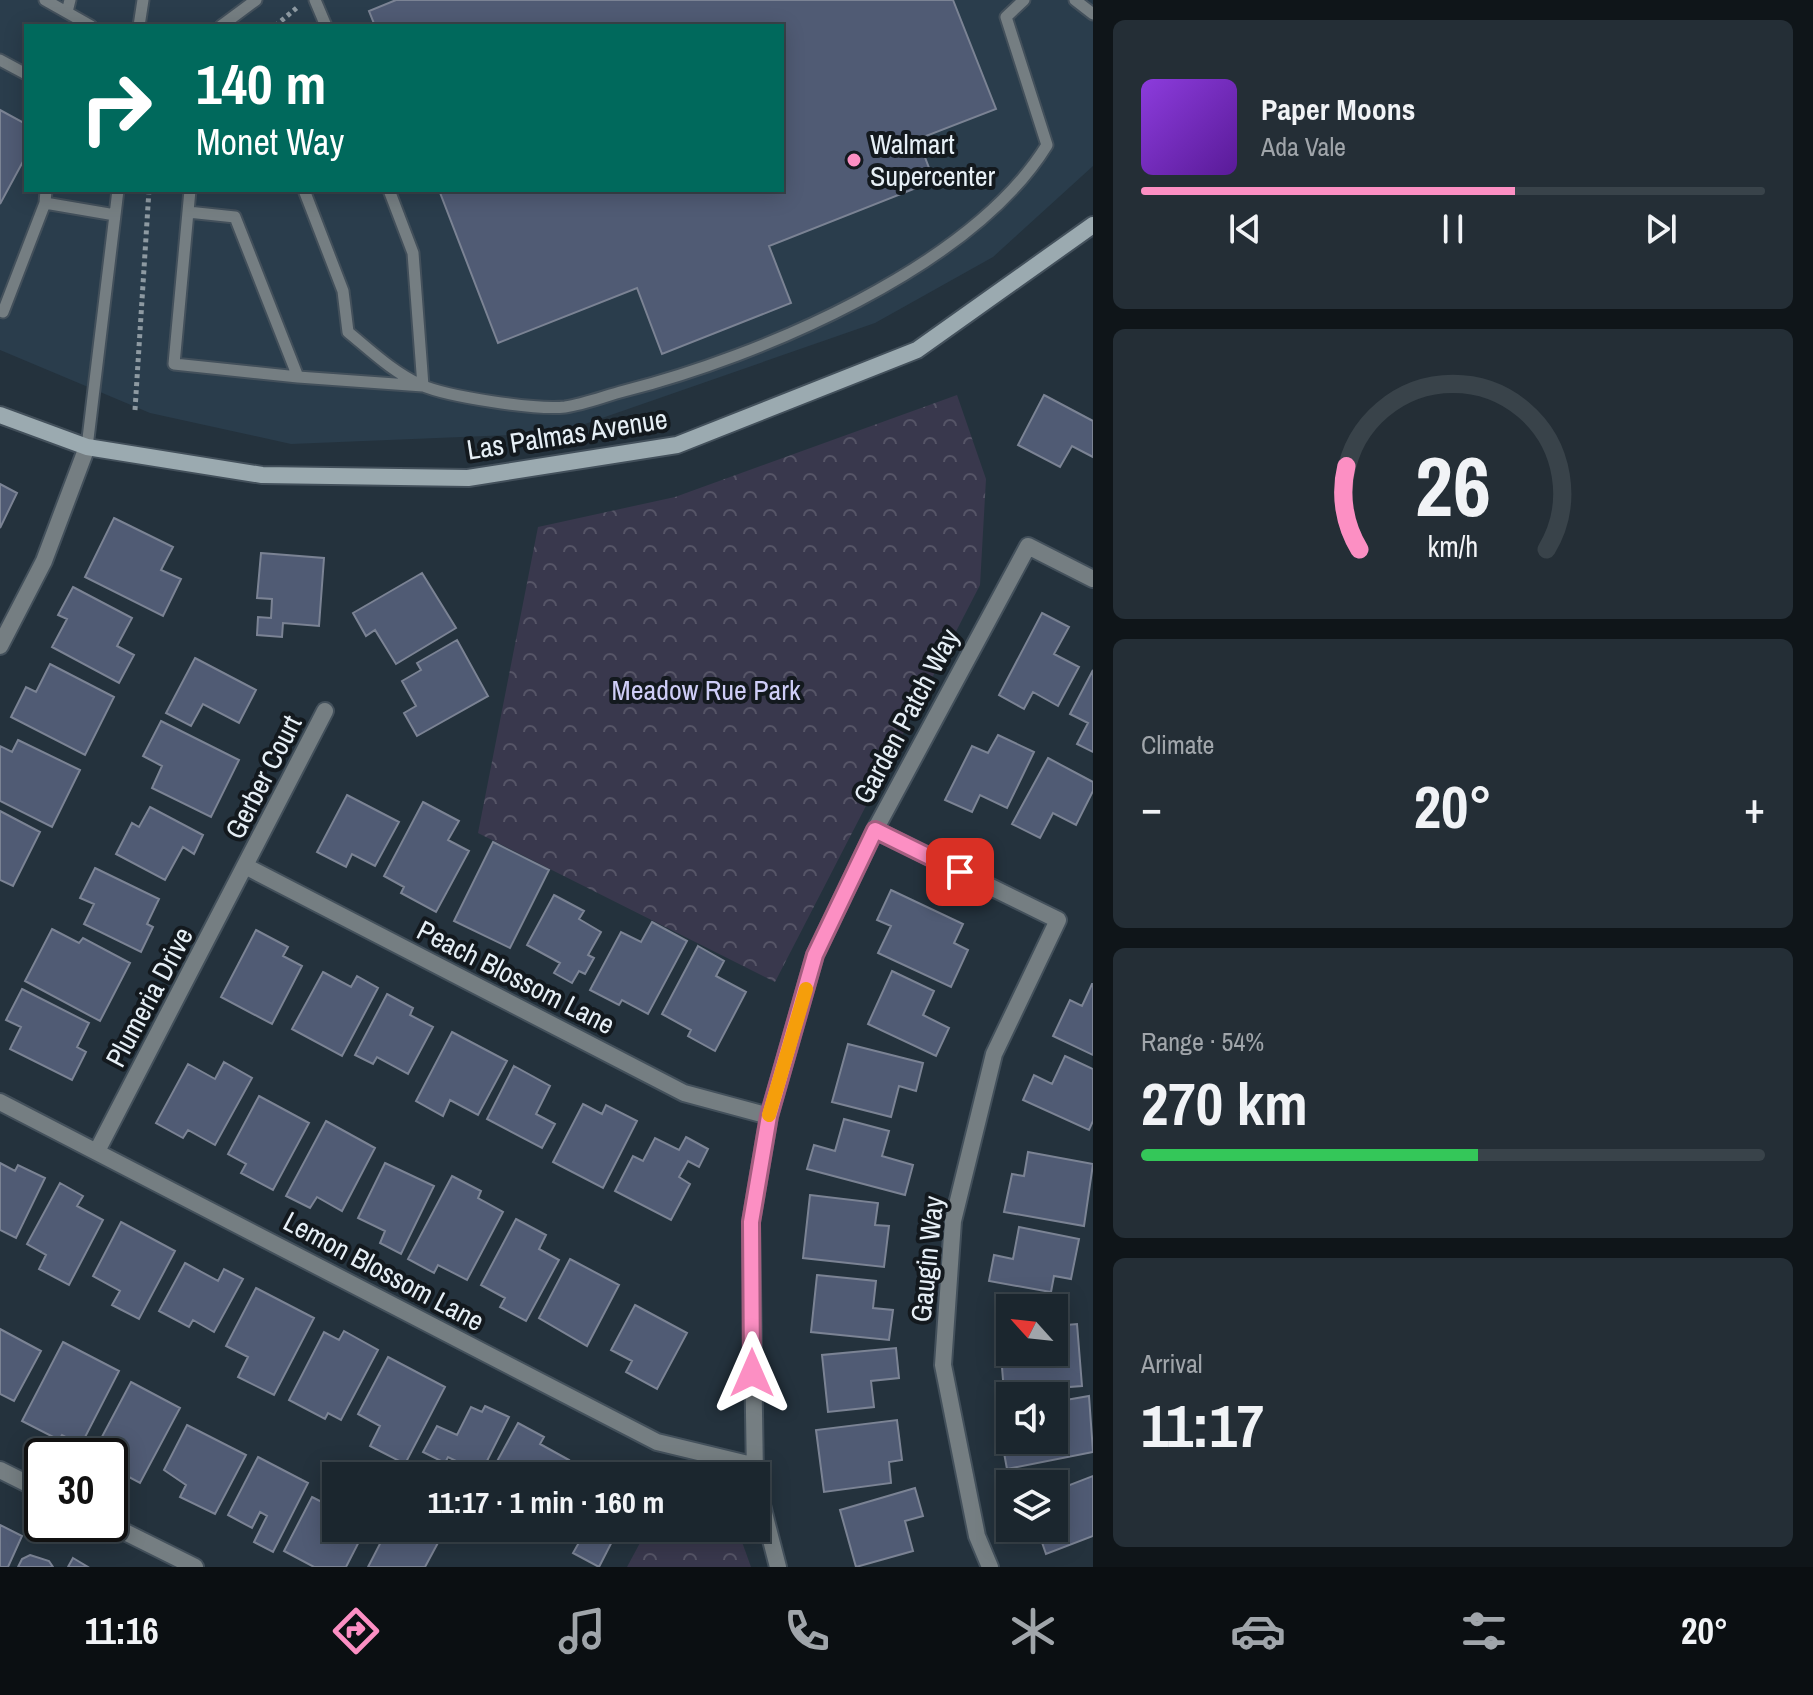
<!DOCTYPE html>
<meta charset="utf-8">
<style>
body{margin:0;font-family:"Archivo Narrow",sans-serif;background:#242e36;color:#f1f3f6;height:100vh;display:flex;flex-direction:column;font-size:30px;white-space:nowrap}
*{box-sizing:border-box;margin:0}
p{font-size:26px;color:#a0a5aa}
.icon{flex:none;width:44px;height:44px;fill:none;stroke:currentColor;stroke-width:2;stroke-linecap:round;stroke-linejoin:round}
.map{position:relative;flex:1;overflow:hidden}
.drawer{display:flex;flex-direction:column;gap:20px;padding:20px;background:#0f1519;width:720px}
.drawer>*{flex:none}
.guide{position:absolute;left:24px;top:24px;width:760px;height:168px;border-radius:0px;box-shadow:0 4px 20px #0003,0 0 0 2px #39434a;background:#00695c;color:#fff;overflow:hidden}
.needle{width:52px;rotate:297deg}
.buttons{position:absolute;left:996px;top:1294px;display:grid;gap:16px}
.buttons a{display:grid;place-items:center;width:72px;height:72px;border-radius:0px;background:#1b262e;box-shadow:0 4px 20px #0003,0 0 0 2px #39434a;font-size:40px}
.speed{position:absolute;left:24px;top:1438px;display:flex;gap:16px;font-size:40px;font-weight:700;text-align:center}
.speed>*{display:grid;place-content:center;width:104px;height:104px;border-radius:50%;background:#1b262e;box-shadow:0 4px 20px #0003,0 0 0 2px #39434a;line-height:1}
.speed .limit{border:4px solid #111;border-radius:12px;background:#fff;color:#111}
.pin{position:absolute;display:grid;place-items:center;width:68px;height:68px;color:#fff;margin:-34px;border-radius:16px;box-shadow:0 4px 12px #0006}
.me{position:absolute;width:88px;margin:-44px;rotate:0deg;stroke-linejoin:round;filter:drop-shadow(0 0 6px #0008)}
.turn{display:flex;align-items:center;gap:28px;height:168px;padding:0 40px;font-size:36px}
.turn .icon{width:104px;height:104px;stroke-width:2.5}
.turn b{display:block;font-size:56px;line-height:68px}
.big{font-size:60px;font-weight:700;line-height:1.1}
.drawer .tile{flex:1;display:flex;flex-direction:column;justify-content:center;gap:12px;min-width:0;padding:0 28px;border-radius:12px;background:#242e36}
.drawer .dial{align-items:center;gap:0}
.dial svg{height:208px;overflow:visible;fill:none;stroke:#39434a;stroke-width:7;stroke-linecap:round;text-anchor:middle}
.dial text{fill:#f1f3f6;stroke:none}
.song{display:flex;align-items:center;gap:24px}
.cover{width:96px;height:96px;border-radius:12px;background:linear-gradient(135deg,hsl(270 70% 55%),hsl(270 70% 35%))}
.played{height:8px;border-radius:4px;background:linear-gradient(90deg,#fc8fc3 60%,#39434a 60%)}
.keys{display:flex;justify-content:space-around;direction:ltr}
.heat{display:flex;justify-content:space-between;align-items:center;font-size:44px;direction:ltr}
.charge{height:12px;border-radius:6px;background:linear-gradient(90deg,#34c759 54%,#39434a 0)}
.trip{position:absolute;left:322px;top:1462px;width:448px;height:80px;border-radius:0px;background:#1b262e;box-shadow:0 4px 20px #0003,0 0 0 2px #39434a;font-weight:700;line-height:80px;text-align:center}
.tab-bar{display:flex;height:128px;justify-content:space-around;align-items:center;background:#0b0f12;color:#a0a5aa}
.tab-bar .icon{width:56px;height:56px}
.tab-bar .selected{color:#fc8fc3}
.tab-bar b{font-size:36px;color:#f1f3f6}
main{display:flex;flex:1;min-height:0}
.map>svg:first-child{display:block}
.built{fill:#2a3d4c;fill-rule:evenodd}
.park{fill:url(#park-crowns)}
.building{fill:#505b74;stroke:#7b8394;stroke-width:2}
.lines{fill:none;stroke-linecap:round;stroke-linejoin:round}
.lane-casing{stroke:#43505b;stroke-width:15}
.street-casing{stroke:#43505b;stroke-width:20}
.secondary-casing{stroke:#43505b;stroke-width:20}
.path{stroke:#8e9aa2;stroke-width:5;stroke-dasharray:4 4;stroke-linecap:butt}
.lane{stroke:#757e82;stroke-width:11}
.street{stroke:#757e82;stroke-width:16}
.secondary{stroke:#9baab0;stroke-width:16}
.route-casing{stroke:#a45d7f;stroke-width:20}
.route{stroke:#fc8fc3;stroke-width:14}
.slow{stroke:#f59e0b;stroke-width:14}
.poi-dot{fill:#fc8fc3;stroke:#13191e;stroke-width:3}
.labels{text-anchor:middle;stroke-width:8;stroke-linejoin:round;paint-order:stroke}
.poi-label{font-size:28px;fill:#e6eff6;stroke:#13191e;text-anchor:start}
.street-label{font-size:28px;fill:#e6eff6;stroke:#13191e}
.park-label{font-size:28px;fill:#cfcef7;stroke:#13191e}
</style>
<main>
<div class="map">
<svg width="1093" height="1567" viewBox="0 0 1093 1567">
<defs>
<pattern id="park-crowns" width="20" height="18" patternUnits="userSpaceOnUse" patternTransform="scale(2)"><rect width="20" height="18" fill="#39384d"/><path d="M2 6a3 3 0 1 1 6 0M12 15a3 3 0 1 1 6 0" fill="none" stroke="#565567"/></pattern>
</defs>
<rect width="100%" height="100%" fill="#24323d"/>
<path class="built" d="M0,0H1093V166L993,257L875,323L559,433L291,444L150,413L0,350ZM26,26H782V190H26Z"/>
<path class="park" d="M957,395L986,479L980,585L775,982L478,833L538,527L675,497Z
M648,1528H737L751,1567H627Z"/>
<path class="building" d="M396,0H953L996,109L918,139L934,181L769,246L791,303L662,354L637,288L498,343L439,190H782V26H375L369,11Z
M0,110L26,124V156L0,204Z
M1044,395L1093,421V457L1072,446L1060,467L1018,445Z
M0,484L17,493L0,528Z
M114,518L173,547L161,570L181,579L163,616L85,577Z
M261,553L324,558L319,626L283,623L282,637L257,635L258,617L271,618L272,599L257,598Z
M422,573L456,628L396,664L375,630L366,636L353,613Z
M73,587L132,618L117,646L134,655L119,683L52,647L67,619L58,615Z
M1042,613L1069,627L1054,654L1079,667L1058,706L1033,692L1024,709L999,695Z
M457,640L488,696L417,736L404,713L416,706L402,681L421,670L417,663Z
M195,658L256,690L239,723L203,704L191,726L166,713Z
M50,664L114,697L85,755L11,717L26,687L36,692Z
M1093,670V752L1077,744L1088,723L1070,714Z
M161,721L239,760L211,817L152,788L162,766L143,756Z
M998,735L1034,752L1007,808L980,795L972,812L945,800L972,746L988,753Z
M18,740L80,770L52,827L0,801V746L12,752Z
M1048,758L1093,782V791L1076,825L1053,813L1040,838L1012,824Z
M347,795L399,822L375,866L352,854L346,867L317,852Z
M423,802L459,821L448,840L469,851L436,912L401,893L404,887L384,876Z
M150,807L203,835L194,854L183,847L165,880L116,854L132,823L139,827Z
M0,811L40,832L13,886L0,880Z
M493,842L549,870L510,948L454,921Z
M95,868L159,899L147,924L153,927L141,952L84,924L94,904L80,898Z
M891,890L963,924L954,943L968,950L951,987L878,953L891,926L877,920Z
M554,895L584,911L579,919L601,932L588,955L594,958L585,974L579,971L572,983L554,973L560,963L527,945Z
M652,922L687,941L648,1014L622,1000L619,1005L590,990L621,932L641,942Z
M52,929L79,943L83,938L130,963L100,1021L25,981Z
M256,930L288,947L283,956L302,966L272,1024L221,997Z
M698,946L724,961L716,976L746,992L715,1051L688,1036L691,1030L662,1014Z
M892,971L934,991L923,1015L949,1028L936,1056L868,1024Z
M323,972L351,987L357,976L378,988L342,1056L292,1029Z
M1092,984H1093V1055L1053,1036L1070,1000L1082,1006Z
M22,989L89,1023L77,1047L86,1052L72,1080L10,1049L21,1027L6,1020Z
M387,994L413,1008L410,1015L433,1027L408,1074L377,1057L373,1064L355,1055Z
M452,1032L507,1061L478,1115L450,1100L443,1116L416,1101Z
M848,1044L923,1063L916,1091L899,1086L891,1117L832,1102Z
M1065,1056L1093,1069V1121L1089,1130L1023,1100L1034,1075L1052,1084Z
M224,1062L252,1078L215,1145L188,1130L183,1138L156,1123L188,1064L215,1079Z
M514,1066L550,1086L536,1114L555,1124L542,1148L487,1119Z
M259,1096L309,1123L273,1190L241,1173L246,1164L228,1154Z
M583,1104L602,1114L606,1105L637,1121L603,1188L553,1162Z
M844,1119L889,1131L882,1156L913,1165L905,1195L807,1169L814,1145L835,1151Z
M326,1121L375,1148L342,1211L317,1197L310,1208L286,1196Z
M686,1137L708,1149L699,1167L688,1161L679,1177L690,1184L671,1220L615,1191L633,1156L643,1161L655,1138L679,1150Z
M1028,1152L1093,1164L1084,1226L1004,1212L1012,1174L1024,1176Z
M0,1163L15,1171L18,1165L45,1178L16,1238L0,1230Z
M385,1163L434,1186L401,1254L380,1243L385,1231L358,1218Z
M452,1176L481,1191L478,1198L503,1212L467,1280L438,1265L434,1273L408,1259Z
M60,1183L83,1196L77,1206L103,1220L69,1285L39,1269L46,1255L27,1244Z
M810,1195L878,1203L875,1225L889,1226L884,1267L803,1258Z
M516,1219L546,1235L539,1249L559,1260L526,1321L500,1307L505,1298L481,1285Z
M121,1222L175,1251L139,1319L112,1305L120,1291L93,1276Z
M1019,1227L1079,1239L1071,1279L1054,1276L1051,1292L989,1281L994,1255L1013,1259Z
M570,1259L619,1285L587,1346L539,1318Z
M185,1263L218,1281L224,1269L243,1279L214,1332L193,1320L189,1327L159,1311Z
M817,1275L876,1281L873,1308L893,1310L889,1340L811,1332Z
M256,1288L314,1318L274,1395L238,1377L248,1357L226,1346Z
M635,1305L687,1333L657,1389L626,1372L632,1361L611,1350Z
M1077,1324L1082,1386L1004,1392L1001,1355L1054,1352V1326Z
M0,1329L41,1351L14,1401L0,1394Z
M344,1331L378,1350L341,1420L328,1413L325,1419L289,1400L324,1332L339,1340Z
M63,1342L119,1371L81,1445L62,1435L59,1440L22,1421Z
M896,1348L899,1378L871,1381L874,1407L828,1412L822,1355Z
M388,1357L445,1387L405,1464L370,1446L380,1426L358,1414Z
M131,1382L180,1408L140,1483L110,1467L113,1457L96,1448Z
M1089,1396L1093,1452L1007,1469L1002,1442L1054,1440V1402Z
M485,1406L509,1417L481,1473L448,1457L445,1463L423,1452L437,1426L457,1435L471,1407L482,1412Z
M897,1420L902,1460L889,1462L891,1483L824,1492L816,1430Z
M518,1423L544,1437L540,1444L569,1460L560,1476H489Z
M187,1425L246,1455L215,1514L180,1497L186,1485L164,1470Z
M258,1457L308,1483L273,1552L254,1542L267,1516L260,1512L252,1528L228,1515Z
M1093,1476V1536L1046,1554L1037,1528H1054V1519L1063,1515L1054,1491Z
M915,1488L923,1516L905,1521L913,1551L856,1567L840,1510Z
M312,1497L336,1509V1528H366L346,1567H314L284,1551Z
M0,1525L22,1536L8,1567H0Z
M403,1528L419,1536L425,1529L440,1539L425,1567H368L385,1534L396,1539Z
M559,1528H619L599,1567L573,1553L581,1539Z
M30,1555L49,1561L53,1567H18L22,1559Z
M73,1558L88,1567H68Z"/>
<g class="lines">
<g class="lane-casing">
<path id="lane" d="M45,0L91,26
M315,0L326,26
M1075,0L1093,14
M67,12L70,0
M139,26L143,0
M221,26L256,0
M0,60L26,74
M46,190L45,203L115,215
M304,190L343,291L348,332C371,351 394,373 421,385C448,397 536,410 565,407C585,404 605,396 624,391C759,357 972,267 1047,145L1006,17L1024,0
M188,212L235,217L298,377L174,364L190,190
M0,311L3,312L45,203
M298,377L423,386L413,253L389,190
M87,447L118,190"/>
</g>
<g class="street-casing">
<path id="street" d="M0,646L44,561L87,447
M875,830L1058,920L994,1054L953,1221L943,1365L977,1536L990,1567
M247,867L684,1093L769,1116
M0,1102L657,1442L752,1465
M97,1151L325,711
M0,1470L42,1491
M755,1476L751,1222L769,1116L815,955L875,830L1028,546L1093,579
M756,1482L778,1567
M109,1524L195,1567"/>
</g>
<g class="secondary-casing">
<path id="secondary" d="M0,415L87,447L262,475L468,478L677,445L917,350L1093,225"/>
</g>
<path class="path" d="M275,26L299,6
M135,410L149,190"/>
<use href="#lane" class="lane"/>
<use href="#street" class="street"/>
<use href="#secondary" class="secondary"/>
</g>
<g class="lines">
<g class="route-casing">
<path id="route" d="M752,1373L751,1222L769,1116L815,955L875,830L960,872"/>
</g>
<use href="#route" class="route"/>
<path class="slow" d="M769,1115L806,989"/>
</g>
<circle class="poi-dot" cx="854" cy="160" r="8"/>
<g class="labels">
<g class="poi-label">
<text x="870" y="154">Walmart<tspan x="870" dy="32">Supercenter</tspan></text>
</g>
<g class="street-label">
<text transform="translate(567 434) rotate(-9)" y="10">Las Palmas Avenue</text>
<text transform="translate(906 716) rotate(-62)" y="10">Garden Patch Way</text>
<text transform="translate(263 777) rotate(-63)" y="10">Gerber Court</text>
<text transform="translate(516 977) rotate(27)" y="10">Peach Blossom Lane</text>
<text transform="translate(149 997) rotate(-62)" y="10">Plumeria Drive</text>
<text transform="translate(927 1259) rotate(-84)" y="10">Gaugin Way</text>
<text transform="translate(384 1271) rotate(28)" y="10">Lemon Blossom Lane</text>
</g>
<g class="park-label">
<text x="706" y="700">Meadow Rue Park</text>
</g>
</g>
</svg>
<div class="buttons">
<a><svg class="needle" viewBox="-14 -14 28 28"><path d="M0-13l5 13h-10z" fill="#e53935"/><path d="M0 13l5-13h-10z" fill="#a0a5aa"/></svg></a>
<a><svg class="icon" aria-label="sound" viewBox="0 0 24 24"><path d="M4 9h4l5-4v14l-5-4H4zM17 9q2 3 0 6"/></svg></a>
<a><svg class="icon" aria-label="layers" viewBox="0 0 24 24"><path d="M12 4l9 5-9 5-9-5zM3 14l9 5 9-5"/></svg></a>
</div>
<div class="speed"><div class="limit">30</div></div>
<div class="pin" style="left:960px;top:872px;background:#d93025"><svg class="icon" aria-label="arrive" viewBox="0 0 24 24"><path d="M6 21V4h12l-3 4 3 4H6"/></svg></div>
<svg class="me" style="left:752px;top:1373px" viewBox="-20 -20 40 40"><path d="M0-17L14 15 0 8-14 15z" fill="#fc8fc3" stroke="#fff" stroke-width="4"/></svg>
<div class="trip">11:17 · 1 min · 160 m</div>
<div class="guide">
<div class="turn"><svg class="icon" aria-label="right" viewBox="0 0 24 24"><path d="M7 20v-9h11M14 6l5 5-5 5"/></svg><div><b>140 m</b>Monet Way</div></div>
</div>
</div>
<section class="drawer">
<div class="tile">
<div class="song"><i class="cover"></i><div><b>Paper Moons</b><p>Ada Vale</p></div></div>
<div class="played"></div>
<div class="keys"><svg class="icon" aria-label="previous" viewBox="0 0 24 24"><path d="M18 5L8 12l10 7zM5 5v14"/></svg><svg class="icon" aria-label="pause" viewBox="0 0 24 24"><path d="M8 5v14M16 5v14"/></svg><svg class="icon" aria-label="next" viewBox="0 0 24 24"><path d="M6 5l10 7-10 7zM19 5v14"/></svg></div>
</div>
<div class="tile dial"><svg viewBox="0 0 100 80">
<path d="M14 69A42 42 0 1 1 86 69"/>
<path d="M14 69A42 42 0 0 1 9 37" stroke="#fc8fc3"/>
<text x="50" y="56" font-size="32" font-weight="700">26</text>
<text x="50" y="72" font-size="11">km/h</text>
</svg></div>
<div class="tile"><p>Climate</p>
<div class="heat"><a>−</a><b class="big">20°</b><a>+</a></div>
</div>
<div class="tile"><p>Range · 54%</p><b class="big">270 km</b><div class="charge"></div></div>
<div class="tile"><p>Arrival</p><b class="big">11:17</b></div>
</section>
</main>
<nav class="tab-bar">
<b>11:16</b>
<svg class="icon selected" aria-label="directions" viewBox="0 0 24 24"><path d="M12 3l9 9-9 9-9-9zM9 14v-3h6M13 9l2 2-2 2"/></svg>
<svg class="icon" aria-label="music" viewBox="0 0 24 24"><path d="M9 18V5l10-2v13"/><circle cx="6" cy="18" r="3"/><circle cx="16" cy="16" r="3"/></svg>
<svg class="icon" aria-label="phone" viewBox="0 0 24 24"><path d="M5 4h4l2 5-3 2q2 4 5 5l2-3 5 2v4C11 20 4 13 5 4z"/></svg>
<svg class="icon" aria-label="climate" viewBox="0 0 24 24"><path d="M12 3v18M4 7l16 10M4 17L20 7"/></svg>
<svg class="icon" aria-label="car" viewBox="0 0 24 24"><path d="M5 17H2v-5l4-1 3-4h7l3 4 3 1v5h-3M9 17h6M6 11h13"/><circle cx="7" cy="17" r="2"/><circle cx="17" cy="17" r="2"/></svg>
<svg class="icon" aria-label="filters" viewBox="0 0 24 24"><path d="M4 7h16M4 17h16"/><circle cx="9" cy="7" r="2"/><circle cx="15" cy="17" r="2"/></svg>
<b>20°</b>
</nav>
